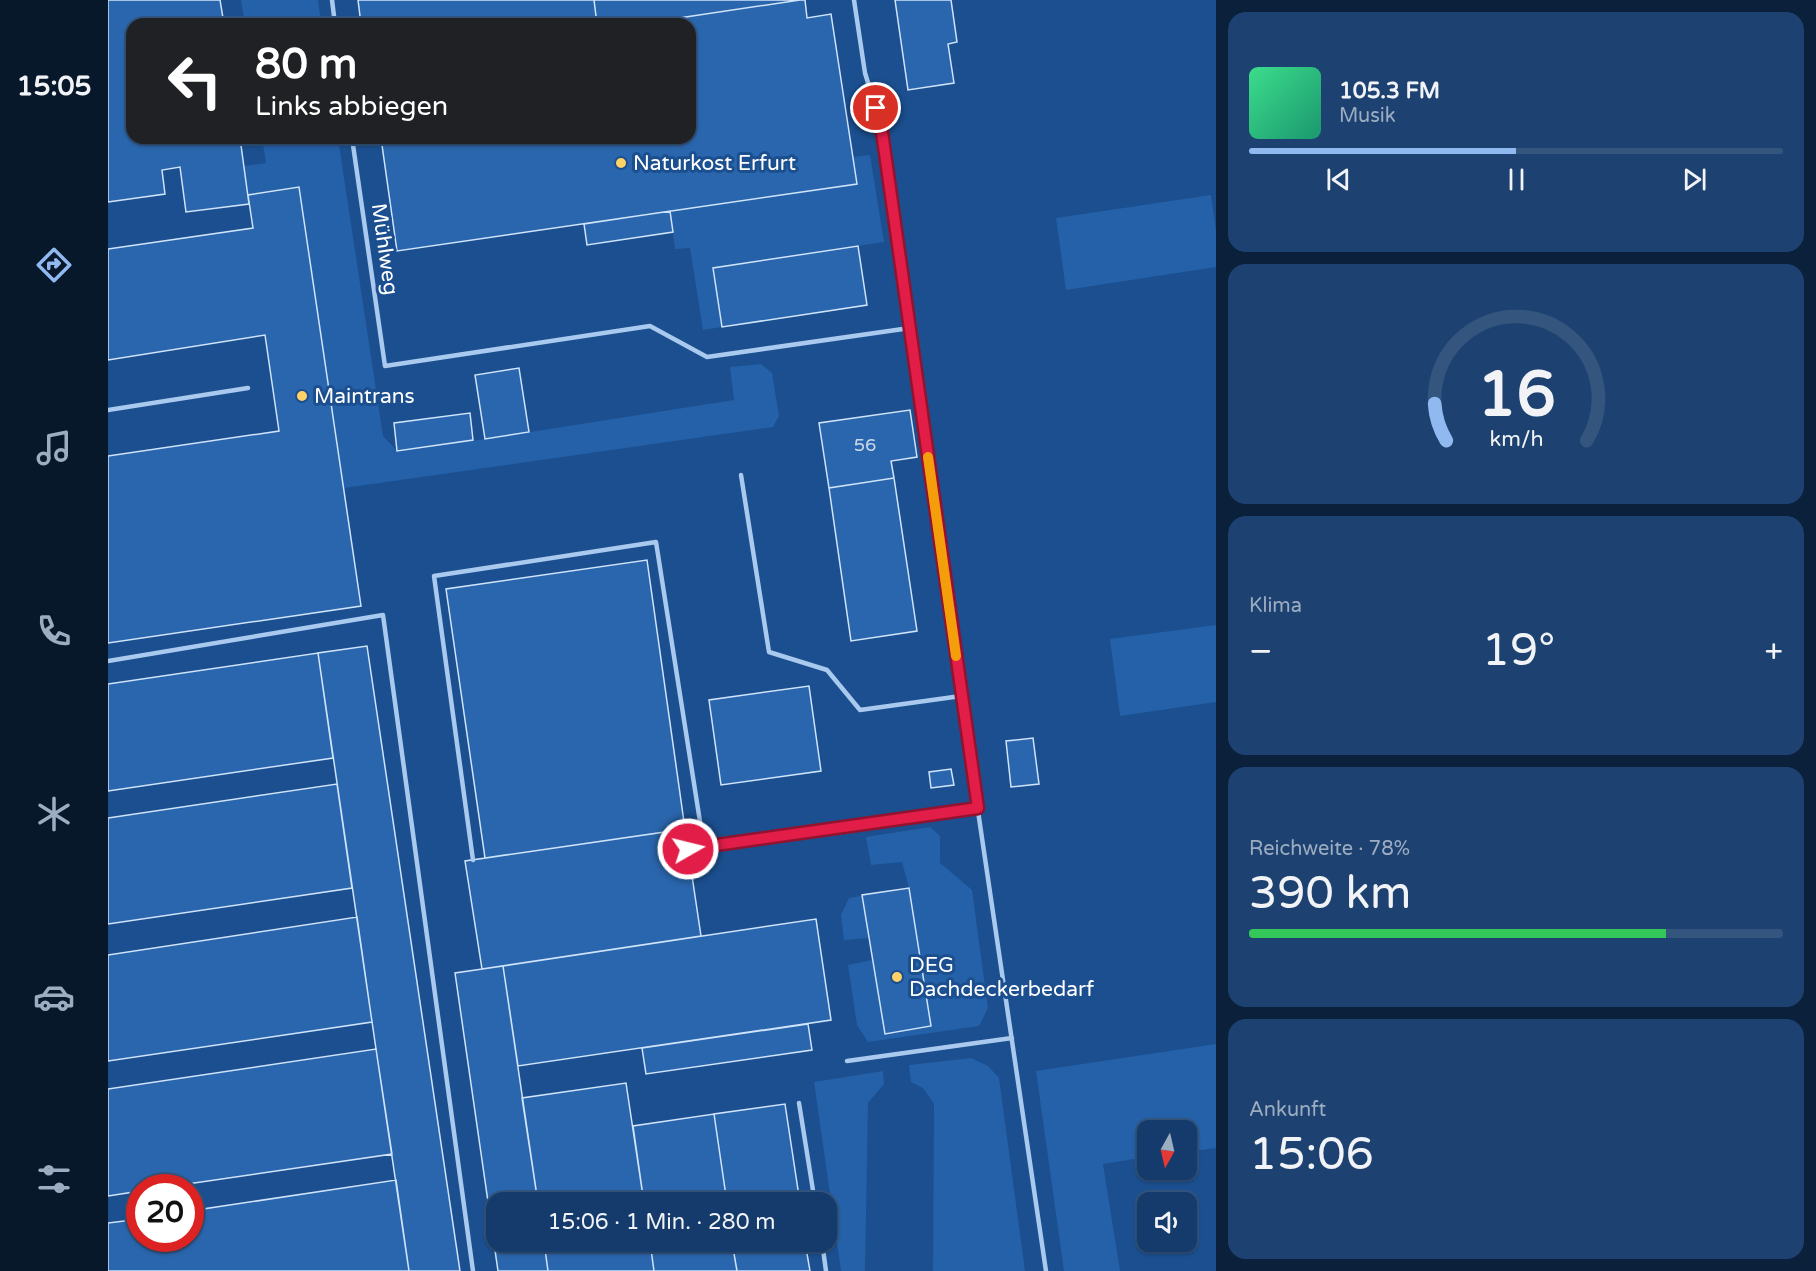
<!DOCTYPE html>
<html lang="de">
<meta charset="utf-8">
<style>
body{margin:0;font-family:"Varela Round",sans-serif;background:#1d4271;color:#f1f3f6;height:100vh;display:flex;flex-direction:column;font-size:22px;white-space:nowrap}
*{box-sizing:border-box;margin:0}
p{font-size:20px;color:#9dadc1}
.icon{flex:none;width:33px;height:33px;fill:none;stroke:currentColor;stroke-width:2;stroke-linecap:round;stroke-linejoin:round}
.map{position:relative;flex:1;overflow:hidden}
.panel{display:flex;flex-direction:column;gap:12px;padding:12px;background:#0b203b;width:600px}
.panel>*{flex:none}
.top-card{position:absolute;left:18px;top:18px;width:570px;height:126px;border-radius:18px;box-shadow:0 2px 4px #0004,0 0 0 2px #33557e;background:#202124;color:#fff;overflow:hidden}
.needle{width:39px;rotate:188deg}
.tools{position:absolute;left:1029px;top:1120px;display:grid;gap:12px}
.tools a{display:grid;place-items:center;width:60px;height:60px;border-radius:12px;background:#143b6b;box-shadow:0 2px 4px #0004,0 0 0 2px #33557e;font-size:30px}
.speed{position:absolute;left:18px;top:1174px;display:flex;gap:12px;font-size:30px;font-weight:700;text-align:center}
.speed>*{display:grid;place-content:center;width:78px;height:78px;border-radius:50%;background:#143b6b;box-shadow:0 2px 4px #0004,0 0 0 2px #33557e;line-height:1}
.speed .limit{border:9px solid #d22;background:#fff;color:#111}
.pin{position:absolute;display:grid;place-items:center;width:51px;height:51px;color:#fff;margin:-26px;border:3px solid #fff;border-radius:50%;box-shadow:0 2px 6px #0007}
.me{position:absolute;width:66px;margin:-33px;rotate:82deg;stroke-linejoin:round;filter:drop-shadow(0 0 4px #0008)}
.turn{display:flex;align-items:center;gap:21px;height:126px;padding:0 30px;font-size:27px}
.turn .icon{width:78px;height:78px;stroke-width:2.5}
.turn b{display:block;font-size:42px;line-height:51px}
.big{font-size:45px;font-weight:600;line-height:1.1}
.panel .tile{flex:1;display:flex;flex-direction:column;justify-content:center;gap:9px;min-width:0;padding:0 21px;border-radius:18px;background:#1d4271}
.panel .dial{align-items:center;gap:0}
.dial svg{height:156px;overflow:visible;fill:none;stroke:#33557e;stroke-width:7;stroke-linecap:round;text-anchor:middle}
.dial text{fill:#f1f3f6;stroke:none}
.song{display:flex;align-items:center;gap:18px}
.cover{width:72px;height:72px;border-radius:9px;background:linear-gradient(135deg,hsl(150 70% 55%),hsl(160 70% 35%))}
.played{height:6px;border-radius:3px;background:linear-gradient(90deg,#90b9f0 50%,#33557e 50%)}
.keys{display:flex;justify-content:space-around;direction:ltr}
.heat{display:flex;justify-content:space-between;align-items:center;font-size:33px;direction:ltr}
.charge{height:9px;border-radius:4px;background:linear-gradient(90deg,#34c759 78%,#33557e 0)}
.trip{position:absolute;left:378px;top:1192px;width:351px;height:60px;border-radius:18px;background:#143b6b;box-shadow:0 2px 4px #0004,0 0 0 2px #33557e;font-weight:600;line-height:60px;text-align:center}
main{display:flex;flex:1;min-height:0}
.tabs{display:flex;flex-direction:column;width:108px;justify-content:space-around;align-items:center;background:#08182b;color:#9dadc1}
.tabs .icon{width:42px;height:42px}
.tabs .active{color:#90b9f0}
.tabs b{font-size:27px;color:#f1f3f6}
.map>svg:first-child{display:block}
.green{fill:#2461a8}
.building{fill:#2a66ad;stroke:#cfe3fa;stroke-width:1.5}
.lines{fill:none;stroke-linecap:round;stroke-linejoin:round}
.lane{stroke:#a9c9ee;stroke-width:4.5}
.route-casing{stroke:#92132f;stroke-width:15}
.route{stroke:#e11d48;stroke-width:10}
.slow{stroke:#f59e0b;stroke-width:10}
.poi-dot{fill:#ffd166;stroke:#1b4f8f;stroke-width:2}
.labels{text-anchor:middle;stroke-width:6;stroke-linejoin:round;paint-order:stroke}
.number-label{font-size:18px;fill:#cad9ea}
.poi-label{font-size:21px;fill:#fff;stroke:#1b4f8f;text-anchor:start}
.street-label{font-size:21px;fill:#fff;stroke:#1b4f8f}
</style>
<main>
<nav class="tabs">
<b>15:05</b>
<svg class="icon active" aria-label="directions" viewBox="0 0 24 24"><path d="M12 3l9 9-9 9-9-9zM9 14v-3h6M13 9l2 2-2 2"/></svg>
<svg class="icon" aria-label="music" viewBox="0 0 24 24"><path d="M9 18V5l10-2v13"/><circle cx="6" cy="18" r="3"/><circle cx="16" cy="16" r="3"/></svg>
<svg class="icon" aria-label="phone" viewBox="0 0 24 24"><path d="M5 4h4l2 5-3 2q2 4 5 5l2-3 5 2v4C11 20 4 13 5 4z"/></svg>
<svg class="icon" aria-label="climate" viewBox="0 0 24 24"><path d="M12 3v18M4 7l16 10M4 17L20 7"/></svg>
<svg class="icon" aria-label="car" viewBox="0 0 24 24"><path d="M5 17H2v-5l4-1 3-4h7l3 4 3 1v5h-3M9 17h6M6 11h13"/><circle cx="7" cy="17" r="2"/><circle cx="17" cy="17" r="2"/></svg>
<svg class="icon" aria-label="filters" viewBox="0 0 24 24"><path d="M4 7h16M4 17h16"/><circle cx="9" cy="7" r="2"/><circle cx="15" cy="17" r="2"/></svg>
</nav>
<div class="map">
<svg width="1108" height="1271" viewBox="0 0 1108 1271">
<rect width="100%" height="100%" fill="#1b4f8f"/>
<path class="green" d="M133,0H210L213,24H137Z
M154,138H230L275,436L289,451L377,439L626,400L622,367L653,364L664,373L671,416L665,427L236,488L191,187L140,195L136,166L158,163Z
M762,155L776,242L605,268L614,327L595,330L582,248L567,249L562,211L748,184L745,157Z
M1103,195L1108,230V267L958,290L948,218Z
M1108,625V702L1012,716L1002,639Z
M822,827L832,836V863L864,890L880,1008L871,1026L760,1042L749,1025L740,965L764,960L761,938L736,940L733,915L741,898L801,888L794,862L763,865L758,837Z
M1108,1044V1148L1079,1152L1078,1131H1040L1039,1157L995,1164L1012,1271H956L928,1071Z
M863,1058L880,1066L891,1078L917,1271H825L826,1104L815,1088L803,1082L801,1065Z
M775,1071L776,1084L760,1103L757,1271H733L706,1082Z"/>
<path class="building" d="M0,0H112L116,24H24V138H132L141,204L78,212L72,167L54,170L57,194L0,202Z
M250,0H486L489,24H253Z
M486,0H692L531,24H489Z
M692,0H697L699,18L723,14L749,184L289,251L273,138H582V24H531Z
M787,0H843L849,42L840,44L846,83L800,90Z
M191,187L253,606L0,643V456L171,431L157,335L0,360V249L145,228L140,195Z
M562,211L565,232L479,245L476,224Z
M750,246L759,305L614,327L605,268Z
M411,368L421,432L377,439L367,375Z
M802,410L809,457L783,461L786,478L721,488L711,423Z
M362,413L365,440L289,451L286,423Z
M786,478L809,631L743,641L721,488Z
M539,560L577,829L377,858L338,589Z
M259,646L352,1271H301L268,1049L210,653Z
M210,653L225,758L0,791V684Z
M701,686L713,771L613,785L601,700Z
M925,738L931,784L903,787L898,741Z
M843,769L846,785L823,788L821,772Z
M229,784L244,888L0,924V818Z
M577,829L593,936L374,969L357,861Z
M801,888L823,1026L777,1034L754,895Z
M249,917L264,1022L0,1061V955Z
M708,919L723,1020L410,1066L395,966Z
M395,966L430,1203H388V1242H436L440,1271H390L347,973Z
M700,1024L704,1050L538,1074L534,1048Z
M268,1049L284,1154L52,1188H32V1191L0,1196V1089Z
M518,1083L536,1203H430L414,1098Z
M677,1104L692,1203H619L606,1114Z
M606,1114L619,1203H536L525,1126Z
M288,1180L301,1271H0V1223L32,1219V1239H82V1211Z
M436,1242H542L546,1271H440Z
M542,1242H624L629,1271H546Z
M624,1242H697L702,1271H629Z"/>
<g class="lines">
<path class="lane" d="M224,0L227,24
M746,0L757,73L773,125L853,696L938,1271
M244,138L277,366L542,326L599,357L802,328
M0,410L140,388
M633,475L661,652L719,670L752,710L853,696
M0,661L275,615L365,1271
M580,849L870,808
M365,860L326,576L548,542L596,847
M739,1061L904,1038
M691,1103L707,1203
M714,1242L718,1271"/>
</g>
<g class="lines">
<g class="route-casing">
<path id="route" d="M580,849L870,808L773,125L768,108"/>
</g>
<use href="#route" class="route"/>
<path class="slow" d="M820,457L848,656"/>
</g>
<g class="poi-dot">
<circle cx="513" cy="163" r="6"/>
<circle cx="194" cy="396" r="6"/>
<circle cx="789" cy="977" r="6"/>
</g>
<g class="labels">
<g class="number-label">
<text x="757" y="451">56</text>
</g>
<g class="poi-label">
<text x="525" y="170">Naturkost Erfurt</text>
<text x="206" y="403">Maintrans</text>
<text x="801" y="972">DEG<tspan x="801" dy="24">Dachdeckerbedarf</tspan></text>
</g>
<g class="street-label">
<text transform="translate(277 249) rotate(82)" y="7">Mühlweg</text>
</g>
</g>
</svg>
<div class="tools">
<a><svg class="needle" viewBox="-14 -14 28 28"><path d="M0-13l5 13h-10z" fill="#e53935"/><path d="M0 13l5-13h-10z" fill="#9dadc1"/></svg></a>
<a><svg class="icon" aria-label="sound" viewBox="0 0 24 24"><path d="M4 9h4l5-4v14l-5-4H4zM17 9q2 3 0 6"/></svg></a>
</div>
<div class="speed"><div class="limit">20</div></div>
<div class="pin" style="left:768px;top:108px;background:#d93025"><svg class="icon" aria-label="arrive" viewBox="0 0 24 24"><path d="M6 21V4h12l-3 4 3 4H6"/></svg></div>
<svg class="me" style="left:580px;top:849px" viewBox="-20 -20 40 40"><circle r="17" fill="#e11d48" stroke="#fff" stroke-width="3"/><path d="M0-11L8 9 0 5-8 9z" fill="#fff"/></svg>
<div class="trip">15:06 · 1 Min. · 280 m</div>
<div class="top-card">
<div class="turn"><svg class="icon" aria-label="left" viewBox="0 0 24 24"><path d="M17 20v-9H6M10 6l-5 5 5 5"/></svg><div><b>80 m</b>Links abbiegen</div></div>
</div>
</div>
<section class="panel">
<div class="tile">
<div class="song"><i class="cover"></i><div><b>105.3 FM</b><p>Musik</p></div></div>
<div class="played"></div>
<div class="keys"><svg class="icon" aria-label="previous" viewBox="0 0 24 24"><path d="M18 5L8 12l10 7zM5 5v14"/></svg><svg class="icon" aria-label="pause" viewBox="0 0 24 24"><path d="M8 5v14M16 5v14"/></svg><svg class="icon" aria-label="next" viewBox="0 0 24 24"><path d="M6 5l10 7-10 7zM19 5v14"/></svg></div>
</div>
<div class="tile dial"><svg viewBox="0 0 100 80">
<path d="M14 69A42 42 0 1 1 86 69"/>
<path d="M14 69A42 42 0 0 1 8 50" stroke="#90b9f0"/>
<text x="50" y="56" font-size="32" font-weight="700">16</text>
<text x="50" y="72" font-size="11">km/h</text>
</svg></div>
<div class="tile"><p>Klima</p>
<div class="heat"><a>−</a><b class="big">19°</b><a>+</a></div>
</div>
<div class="tile"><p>Reichweite · 78%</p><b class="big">390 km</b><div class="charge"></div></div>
<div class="tile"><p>Ankunft</p><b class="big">15:06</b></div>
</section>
</main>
